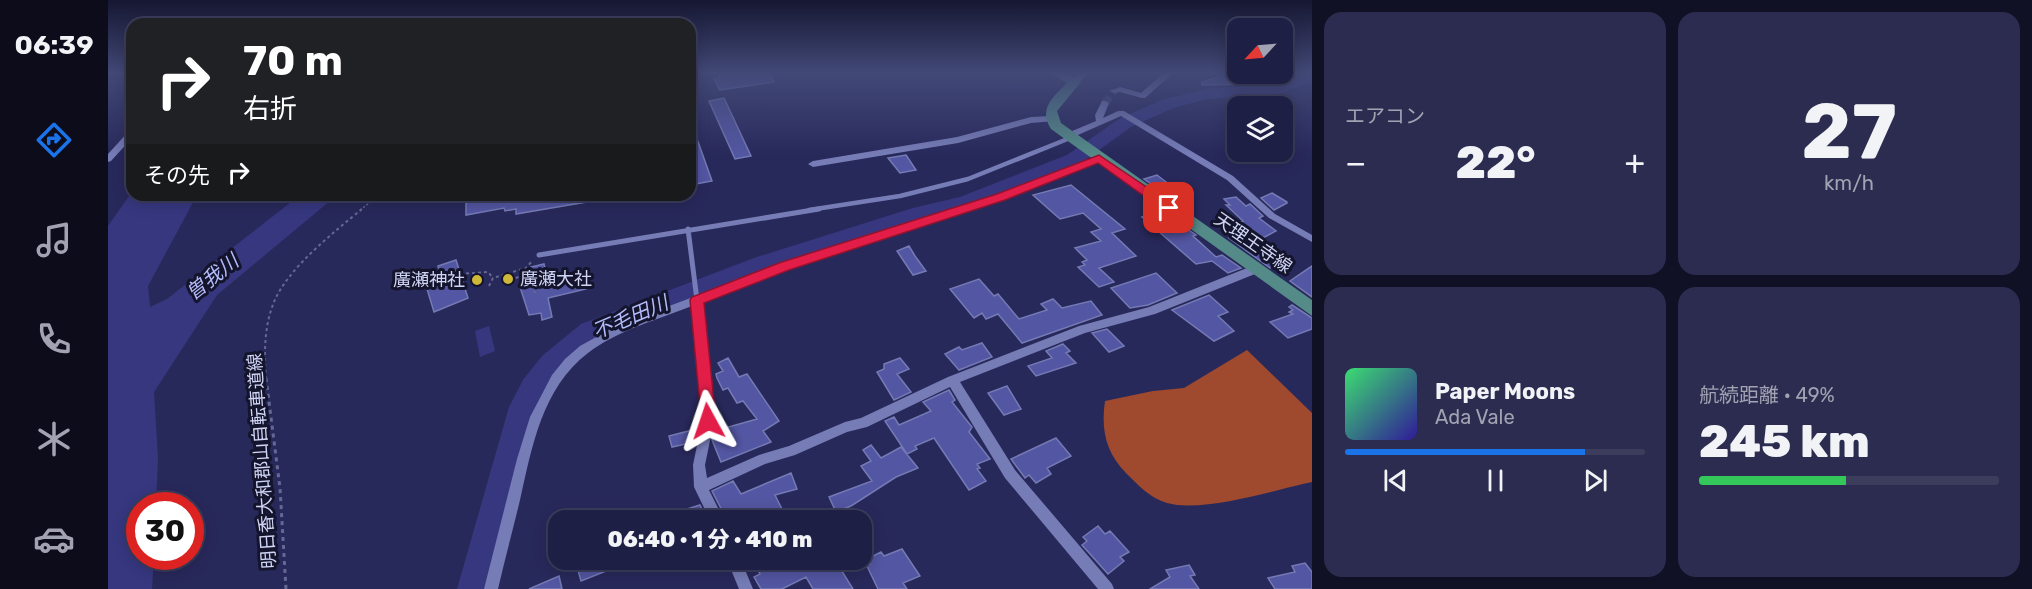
<!DOCTYPE html>
<html lang="ja">
<meta charset="utf-8">
<style>
body{margin:0;font-family:Rubik,"Noto Sans JP",sans-serif;background:#2b2c4f;color:#f1f3f6;height:100vh;display:flex;flex-direction:column;font-size:22px;white-space:nowrap}
*{box-sizing:border-box;margin:0}
p{font-size:20px;color:#a1a2b2}
.icon{flex:none;width:33px;height:33px;fill:none;stroke:currentColor;stroke-width:2;stroke-linecap:round;stroke-linejoin:round}
.map{position:relative;flex:1;overflow:hidden}
.panel{display:flex;flex-direction:column;gap:12px;padding:12px;background:#101125;width:720px}
.panel>*{flex:none}
.banner{position:absolute;left:18px;top:18px;width:570px;height:183px;border-radius:18px;box-shadow:0 3px 15px #0003,0 0 0 2px #3c3d5d;background:#202124;color:#fff;overflow:hidden}
.needle{width:39px;rotate:244deg}
.controls{position:absolute;left:1119px;top:18px;display:grid;gap:12px}
.controls a{display:grid;place-items:center;width:66px;height:66px;border-radius:12px;background:#1e1f44;box-shadow:0 3px 15px #0003,0 0 0 2px #3c3d5d;font-size:30px}
.speed{position:absolute;left:18px;top:492px;display:flex;gap:12px;font-size:30px;font-weight:700;text-align:center}
.speed>*{display:grid;place-content:center;width:78px;height:78px;border-radius:50%;background:#1e1f44;box-shadow:0 3px 15px #0003,0 0 0 2px #3c3d5d;line-height:1}
.speed .limit{border:9px solid #d22;background:#fff;color:#111}
.pin{position:absolute;display:grid;place-items:center;width:51px;height:51px;color:#fff;margin:-26px;border-radius:12px;box-shadow:0 3px 9px #0006}
.me{position:absolute;width:66px;margin:-33px;rotate:355deg;stroke-linejoin:round;filter:drop-shadow(0 0 4px #0008)}
.turn{display:flex;align-items:center;gap:21px;height:126px;padding:0 18px;font-size:27px}
.turn .icon{width:78px;height:78px;stroke-width:2.5}
.turn b{display:block;font-size:42px;line-height:51px}
.then{display:flex;align-items:center;height:57px;padding:0 18px;background:#0003;gap:12px;font-size:22px}
.big{font-size:45px;font-weight:800;line-height:1.1}
.panel .tile{flex:1;display:flex;flex-direction:column;justify-content:center;gap:9px;min-width:0;padding:0 21px;border-radius:18px;background:#2b2c4f}
.panel .dial{align-items:center;gap:0}
.dial b{font-size:78px;line-height:1}
.song{display:flex;align-items:center;gap:18px}
.cover{width:72px;height:72px;border-radius:9px;background:linear-gradient(135deg,hsl(140 70% 55%),hsl(250 70% 35%))}
.played{height:6px;border-radius:3px;background:linear-gradient(90deg,#1a73e8 80%,#3c3d5d 80%)}
.keys{display:flex;justify-content:space-around;direction:ltr}
.heat{display:flex;justify-content:space-between;align-items:center;font-size:33px;direction:ltr}
.charge{height:9px;border-radius:4px;background:linear-gradient(90deg,#34c759 49%,#3c3d5d 0)}
.panel .tiles{flex:1;display:grid;gap:12px;grid-template-columns:repeat(2,1fr)}
.trip{position:absolute;left:440px;top:510px;width:324px;height:60px;border-radius:18px;background:#1e1f44;box-shadow:0 3px 15px #0003,0 0 0 2px #3c3d5d;font-weight:800;line-height:60px;text-align:center}
main{display:flex;flex:1;min-height:0}
.tab-bar{display:flex;flex-direction:column;width:108px;justify-content:space-around;align-items:center;background:#0c0c1b;color:#a1a2b2}
.tab-bar .icon{width:42px;height:42px}
.tab-bar .selected{color:#1a73e8}
.tab-bar b{font-size:27px;color:#f1f3f6}
.map>svg:first-child{display:block}
.forest{fill:#9f4a2e}
.water{fill:#373780}
.lines{fill:none;stroke-linecap:round;stroke-linejoin:round}
.river{fill:#373780;fill-rule:evenodd}
.building{fill:#5356a2;stroke:#747ab4;stroke-width:1.5}
.minor-tunnel{stroke:#414372;stroke-width:8;stroke-dasharray:8 4.5;stroke-linecap:butt}
.path-far2{stroke:#656893;stroke-width:1.5;stroke-dasharray:2 2;stroke-linecap:butt}
.path-far1{stroke:#656893;stroke-width:2;stroke-dasharray:3 3;stroke-linecap:butt}
.path{stroke:#656893;stroke-width:3;stroke-dasharray:4 4;stroke-linecap:butt}
.service-far1{stroke:#767cb6;stroke-width:4.5}
.service{stroke:#767cb6;stroke-width:5}
.minor{fill:#767cb6;fill-rule:evenodd}
.tertiary{fill:#767cb6;fill-rule:evenodd}
.primary{fill:#548a88;fill-rule:evenodd}
.route{fill:#e11d48;stroke:#92132f;stroke-width:1.5}
.poi-dot{fill:#cfb837;stroke:#14152c;stroke-width:2}
.labels{text-anchor:middle;stroke-width:6;stroke-linejoin:round;paint-order:stroke}
.street-label{font-size:18px;fill:#d0d5f5;stroke:#14152c}
.poi-label{font-size:18px;fill:#d0d5f5;stroke:#14152c;text-anchor:start}
.water-label{font-size:20px;font-style:italic;fill:#b3bbfa;stroke:#14152c}
</style>
<main>
<nav class="tab-bar">
<b>06:39</b>
<svg class="icon selected" aria-label="directions" viewBox="0 0 24 24"><path d="M12 3l9 9-9 9-9-9zM9 14v-3h6M13 9l2 2-2 2"/></svg>
<svg class="icon" aria-label="music" viewBox="0 0 24 24"><path d="M9 18V5l10-2v13"/><circle cx="6" cy="18" r="3"/><circle cx="16" cy="16" r="3"/></svg>
<svg class="icon" aria-label="phone" viewBox="0 0 24 24"><path d="M5 4h4l2 5-3 2q2 4 5 5l2-3 5 2v4C11 20 4 13 5 4z"/></svg>
<svg class="icon" aria-label="climate" viewBox="0 0 24 24"><path d="M12 3v18M4 7l16 10M4 17L20 7"/></svg>
<svg class="icon" aria-label="car" viewBox="0 0 24 24"><path d="M5 17H2v-5l4-1 3-4h7l3 4 3 1v5h-3M9 17h6M6 11h13"/><circle cx="7" cy="17" r="2"/><circle cx="17" cy="17" r="2"/></svg>
</nav>
<div class="map">
<svg width="1204" height="589" viewBox="0 0 1204 589">
<rect width="100%" height="100%" fill="#28295b"/>
<path class="forest" d="M1139,350L1204,413V482C1166,490 1095,513 1059,503C1042,498 1030,485 1018,473C997,452 993,428 997,401L1045,391L1076,388Z"/>
<path class="water" d="M24,192V195H89L40,286L42,307L59,299L192,195H229L109,295L46,392L50,458L48,505L32,506V556L46,557L44,589H0V226Z
M381,326L387,351L372,357L367,331Z"/>
<g class="lines">
<path class="river" d="M1195,73H1204V81L1172,94L1099,99L1065,108L1023,127L973,163L864,208L815,219L662,270L489,338L452,370L433,396L423,416L379,589H349L401,407L415,380L434,356L473,324L646,258L805,208L852,197L959,155L1011,119L1053,100L1099,89L1169,84Z"/>
</g>
<path class="building" d="M609,73H661L666,82L612,90L606,79L612,78Z
M1123,73L1141,84L1094,85V82Z
M616,98L643,156L627,159L601,101Z
M582,122H583L604,181L582,185Z
M798,155L808,170L792,173L780,158Z
M1049,175L1062,185L1081,201L1071,204L1036,179Z
M963,185L1017,229L1004,233L1028,256L991,268L1006,282L991,287L970,267L977,265L974,262L979,260L967,248L993,241L983,232L993,229L975,213L952,219L925,195Z
M1164,193L1179,202V203L1166,210L1153,198Z
M358,195H490V200L408,214V209L397,211L396,208L358,215Z
M1128,197L1138,206L1142,204L1155,216L1151,218L1168,231L1145,243L1172,264L1162,268L1121,238L1130,235L1119,225L1135,221L1118,205H1122L1116,199Z
M1052,210L1088,235L1085,236L1108,257L1114,255L1133,268L1120,273L1104,261L1088,264L1034,217Z
M801,246L807,256L818,271L805,275L789,251Z
M348,260L360,298L326,312L316,279L332,274L330,266Z
M436,264L441,285L476,278L478,289L440,298L444,317L434,320L433,313L421,315L412,287L427,282L423,267Z
M1204,266V297L1182,281Z
M1048,273L1069,293L1040,305L1022,308L1003,288Z
M871,279L886,296L890,294L911,319L939,310L933,304L945,299L954,308L983,301L994,315L914,343L890,314L878,319L874,313L866,318L842,289Z
M1101,295L1120,312L1110,316L1126,331L1106,341L1064,310Z
M1184,305L1204,318V329L1180,338L1162,322L1185,314L1181,312L1185,310L1181,307Z
M999,329L1016,346L1001,352L984,333Z
M874,343L884,357L851,370L837,354L851,347L854,350Z
M955,344L962,351L958,353L968,363L928,376L920,366L944,358L938,351Z
M620,358L631,377L639,374L671,421L655,431L663,442L613,462L604,440L606,431L649,419L635,401L629,403L620,388L615,390L609,378L608,374L615,371L610,363Z
M792,358L801,369L789,374L803,392L786,400L769,372L776,369V364Z
M899,386L913,409L896,415L880,393Z
M841,390L847,400L844,402L864,427L861,432L882,459L869,464L872,468L869,469L878,481L861,490L826,438L807,446L809,449L799,454L777,421L786,417L791,425L823,411L815,402Z
M588,429L587,442L564,447L561,436Z
M948,438L963,456L939,468L943,474L928,483L921,475L917,478L903,459Z
M763,445L773,458L793,447L810,468L788,477L743,506L728,512L721,497L764,481L753,466L763,461L755,450Z
M683,473L689,489L667,495L674,509L647,520H619L604,491L625,481L633,494Z
M592,505L598,517L582,520L579,509Z
M990,526L997,534L1002,531L1021,552L1012,557L1016,561L1000,574L974,545L979,541L975,537Z
M794,549L812,576L795,583L799,589H770L759,566L762,564L759,559L773,552L776,556Z
M477,560H500L503,569L473,581L468,563Z
M644,560H727L745,589H705L698,577L674,589H653L646,577L652,574Z
M1197,563L1204,572V589H1167L1160,578L1187,572L1184,566Z
M1081,565L1087,575L1082,576L1091,589H1042L1062,577L1058,570Z
M451,576L454,589H421Z"/>
<g class="lines">
<path class="minor-tunnel" d="M997,103L1006,91"/>
<path class="path-far2" d="M252,210L272,195"/>
<path class="path-far1" d="M418,268L427,293
M352,274L380,272L385,278
M402,280L419,274
M398,285L402,280L400,273
M381,286L385,278L418,268L424,261
M158,379C156,354 156,326 166,302C180,268 226,232 254,209"/>
<path class="path" d="M158,378L172,488L178,589"/>
<path class="service-far1" d="M701,210L792,196L860,179L962,138"/>
<path class="service" d="M580,229L589,300
M431,255L711,209"/>
<path class="minor" d="M1056,73H1065L1037,98H1034L1012,92L1006,93L1002,91L1012,87L1033,93Z
M994,101H997L1001,103L995,118L1010,111H1016L1125,176L1167,214L1204,235V242L1161,218L1119,180L1013,116L963,138H957V134L988,121L987,115Z
M24,130V138L3,161L0,162V154L21,131Z
M991,155L995,158L994,160L908,195L705,260L594,302L606,421L597,465L599,478L651,455L681,446L737,422L753,418L840,377L971,326L1041,307L1144,266H1152L1153,269L1152,272L1047,314L977,333L852,382L907,470L1004,584L1006,589H990L897,478L842,387L759,427L739,432L687,455L657,464L601,490L616,520H602L586,487L585,465L594,421L584,306C549,320 510,330 480,353C434,388 424,447 412,500C405,529 397,559 390,589H376L409,459L422,417L444,375L457,359L472,346L508,326L641,276L726,246L901,190Z
M619,560H633L645,589H631Z"/>
<path class="tertiary" d="M971,73H980L970,84H964L963,82Z
M943,116L946,117V121L923,123L850,143L705,167L700,164L705,161L849,137L923,117Z"/>
<path class="primary" d="M943,73H958L973,82L949,111L953,123L1204,300V316L943,129C930,109 945,97 959,83Z"/>
</g>
<linearGradient id="sky" x2="0" y2="1"><stop stop-color="#161732"/><stop offset="0.47" stop-color="#424977"/><stop offset="1" stop-color="#424977" stop-opacity="0"/></linearGradient>
<rect width="1204" height="155" fill="url(#sky)"/>
<path class="route" d="M991,155L1065,205V211H1057L990,163L897,200L681,270L596,303L608,421L606,426H594L582,300L584,297L671,263L889,194Z"/>
<g class="poi-dot">
<circle cx="400" cy="279" r="6"/>
<circle cx="369" cy="280" r="6"/>
</g>
<g class="labels">
<g class="street-label">
<text transform="translate(1145 243) rotate(35)" y="6">天理王寺線</text>
<text transform="translate(154 461) rotate(-94)" y="6">明日香大和郡山自転車道線</text>
</g>
<g class="poi-label">
<text x="412" y="285">廣瀬大社</text>
<text x="357" y="286" text-anchor="end">廣瀬神社</text>
</g>
<g class="water-label">
<text transform="translate(104 277) rotate(-38)" y="7">曽我川</text>
<text transform="translate(522 317) rotate(-23)" y="7">不毛田川</text>
</g>
</g>
</svg>
<div class="controls">
<a><svg class="needle" viewBox="-14 -14 28 28"><path d="M0-13l5 13h-10z" fill="#e53935"/><path d="M0 13l5-13h-10z" fill="#a1a2b2"/></svg></a>
<a><svg class="icon" aria-label="layers" viewBox="0 0 24 24"><path d="M12 4l9 5-9 5-9-5zM3 14l9 5 9-5"/></svg></a>
</div>
<div class="speed"><div class="limit">30</div></div>
<div class="pin" style="left:1061px;top:208px;background:#d93025"><svg class="icon" aria-label="arrive" viewBox="0 0 24 24"><path d="M6 21V4h12l-3 4 3 4H6"/></svg></div>
<svg class="me" style="left:600px;top:421px" viewBox="-20 -20 40 40"><path d="M0-17L14 15 0 8-14 15z" fill="#e11d48" stroke="#fff" stroke-width="4"/></svg>
<div class="trip">06:40 · 1 分 · 410 m</div>
<div class="banner">
<div class="turn"><svg class="icon" aria-label="right" viewBox="0 0 24 24"><path d="M7 20v-9h11M14 6l5 5-5 5"/></svg><div><b>70 m</b>右折</div></div>
<div class="then">その先<svg class="icon" aria-label="right" viewBox="0 0 24 24"><path d="M7 20v-9h11M14 6l5 5-5 5"/></svg></div>
</div>
</div>
<section class="panel">
<div class="tiles">
<div class="tile"><p>エアコン</p>
<div class="heat"><a>−</a><b class="big">22°</b><a>+</a></div>
</div>
<div class="tile dial"><b>27</b><p>km/h</p></div>
<div class="tile">
<div class="song"><i class="cover"></i><div><b>Paper Moons</b><p>Ada Vale</p></div></div>
<div class="played"></div>
<div class="keys"><svg class="icon" aria-label="previous" viewBox="0 0 24 24"><path d="M18 5L8 12l10 7zM5 5v14"/></svg><svg class="icon" aria-label="pause" viewBox="0 0 24 24"><path d="M8 5v14M16 5v14"/></svg><svg class="icon" aria-label="next" viewBox="0 0 24 24"><path d="M6 5l10 7-10 7zM19 5v14"/></svg></div>
</div>
<div class="tile"><p>航続距離 · 49%</p><b class="big">245 km</b><div class="charge"></div></div>
</div>
</section>
</main>
